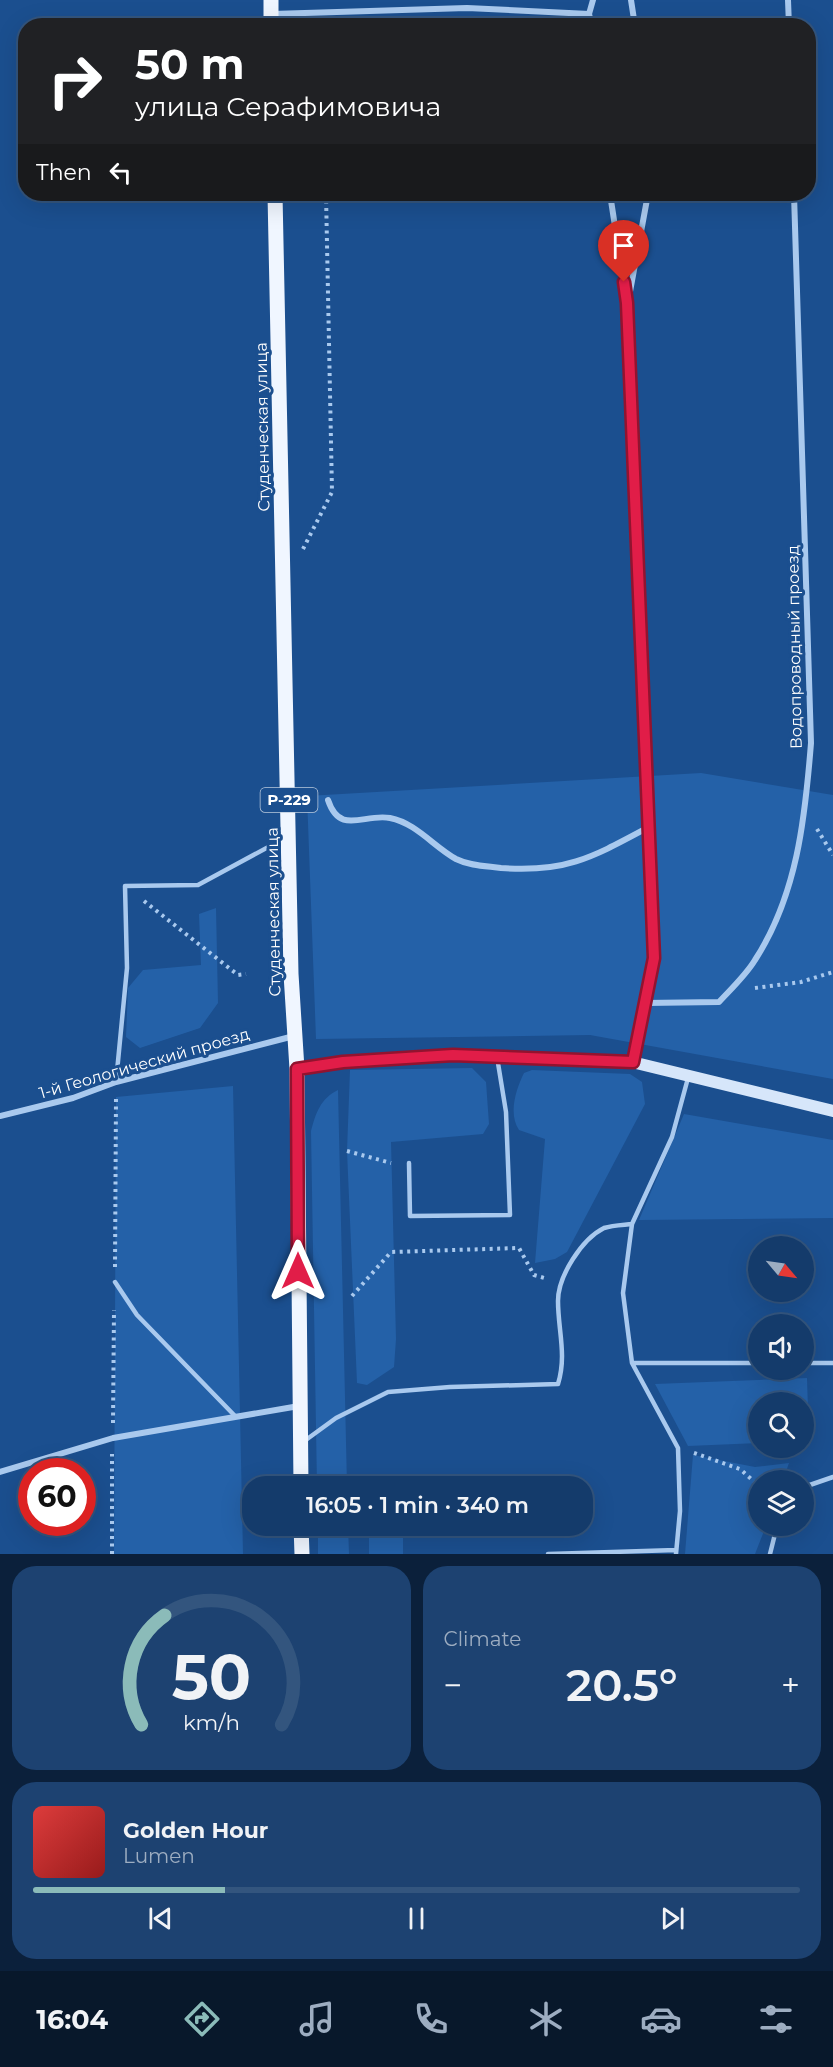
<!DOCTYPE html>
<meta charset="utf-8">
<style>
body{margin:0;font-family:Montserrat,sans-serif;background:#1d4271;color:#f1f3f6;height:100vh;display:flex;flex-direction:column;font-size:22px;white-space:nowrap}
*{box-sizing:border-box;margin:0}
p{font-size:20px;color:#9dadc1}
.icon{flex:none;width:33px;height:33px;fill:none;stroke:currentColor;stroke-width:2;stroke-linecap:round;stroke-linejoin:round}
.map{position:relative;height:1554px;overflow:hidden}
.drawer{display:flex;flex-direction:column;gap:12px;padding:12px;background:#0b203b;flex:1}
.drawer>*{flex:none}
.banner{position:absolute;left:18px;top:18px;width:798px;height:183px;border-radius:24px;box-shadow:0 6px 24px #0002,0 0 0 2px #33557e;background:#202124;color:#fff;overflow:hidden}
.needle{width:39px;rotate:119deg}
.controls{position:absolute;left:748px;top:1236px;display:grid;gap:12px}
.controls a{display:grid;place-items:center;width:66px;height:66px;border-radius:50%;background:#143b6b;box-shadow:0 6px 24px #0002,0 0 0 2px #33557e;font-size:30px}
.speed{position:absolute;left:18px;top:1458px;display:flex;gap:12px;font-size:30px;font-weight:700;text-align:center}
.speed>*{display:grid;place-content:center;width:78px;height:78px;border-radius:50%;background:#143b6b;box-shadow:0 6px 24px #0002,0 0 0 2px #33557e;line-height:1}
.speed .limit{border:9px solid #d22;background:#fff;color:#111}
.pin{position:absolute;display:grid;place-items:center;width:51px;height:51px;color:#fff;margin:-62px -26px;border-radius:50% 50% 50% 0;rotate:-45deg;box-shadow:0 0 6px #0007}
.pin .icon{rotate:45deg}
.me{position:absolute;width:66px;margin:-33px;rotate:0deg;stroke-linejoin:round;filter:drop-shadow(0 0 4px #0008)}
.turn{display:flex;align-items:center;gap:21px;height:126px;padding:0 18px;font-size:27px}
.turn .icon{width:78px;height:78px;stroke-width:2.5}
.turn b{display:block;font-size:42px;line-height:51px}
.then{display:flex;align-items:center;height:57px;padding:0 18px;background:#0003;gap:12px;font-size:22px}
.big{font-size:45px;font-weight:600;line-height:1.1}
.drawer .widget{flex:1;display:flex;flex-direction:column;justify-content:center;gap:9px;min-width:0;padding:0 21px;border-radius:24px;background:#1d4271}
.drawer .dial{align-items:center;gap:0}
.dial svg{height:156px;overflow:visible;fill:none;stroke:#33557e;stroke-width:7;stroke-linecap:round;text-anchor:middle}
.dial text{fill:#f1f3f6;stroke:none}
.song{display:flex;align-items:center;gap:18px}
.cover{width:72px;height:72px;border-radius:9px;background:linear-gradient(135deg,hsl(0 70% 55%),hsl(0 70% 35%))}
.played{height:6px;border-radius:3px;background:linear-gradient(90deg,#8bbbb9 25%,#33557e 25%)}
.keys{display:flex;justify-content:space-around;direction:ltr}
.heat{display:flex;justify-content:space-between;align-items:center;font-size:33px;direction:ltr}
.drawer .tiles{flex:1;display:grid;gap:12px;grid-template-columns:1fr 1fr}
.widget:last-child{grid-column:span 2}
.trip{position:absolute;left:242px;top:1476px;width:351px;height:60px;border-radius:24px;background:#143b6b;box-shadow:0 6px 24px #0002,0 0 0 2px #33557e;font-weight:600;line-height:60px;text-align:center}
.menu{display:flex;height:96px;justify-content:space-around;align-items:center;background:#08182b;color:#9dadc1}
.menu .icon{width:42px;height:42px}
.menu .current{color:#8bbbb9}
.menu b{font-size:27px;color:#f1f3f6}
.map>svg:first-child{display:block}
.green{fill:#2461a8}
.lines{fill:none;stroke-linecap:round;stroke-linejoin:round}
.path{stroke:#a9c9ee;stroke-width:4;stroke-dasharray:3 4.5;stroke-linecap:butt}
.lane{stroke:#a9c9ee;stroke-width:4.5}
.street{stroke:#a9c9ee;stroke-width:6}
.secondary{stroke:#d6e6fa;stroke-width:12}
.primary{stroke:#f0f6ff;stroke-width:15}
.route-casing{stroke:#92132f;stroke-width:15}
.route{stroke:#e11d48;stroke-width:10}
.labels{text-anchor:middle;stroke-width:6;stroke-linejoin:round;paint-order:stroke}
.shield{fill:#1b4f8f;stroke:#bbcadd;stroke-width:1.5}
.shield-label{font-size:15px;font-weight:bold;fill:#fff}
.street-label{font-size:16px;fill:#fff;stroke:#1b4f8f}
</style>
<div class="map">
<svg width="833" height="1554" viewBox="0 0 833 1554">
<rect width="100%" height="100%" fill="#1b4f8f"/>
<path class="green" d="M701,773L833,795V1079L590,1035L316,1039L307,796Z
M216,908L218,1003L200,1028L140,1048L126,1037L128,988L143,970L201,965L199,914Z
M472,1068L486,1082L489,1124L483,1134L391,1142L396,1339L394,1367L367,1385L357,1383L347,1151L350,1070Z
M532,1070L630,1074L642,1082L645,1104L567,1252L555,1259L535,1263L545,1139L519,1130C508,1114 516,1089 524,1073Z
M233,1086L243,1554H114L116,1097Z
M338,1090L347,1486H317L311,1131C316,1113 320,1099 338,1090Z
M684,1114L833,1140V1218L639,1220Z
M807,1378L809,1440L804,1441V1402H759V1443L688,1446L655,1384Z
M693,1455L755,1467L789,1463L783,1480H759V1526H766L755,1554H685Z
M318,1526H348L349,1554H318Z
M403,1531V1554H369V1532Z"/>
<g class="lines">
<path class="path" d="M303,549L332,492L326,194
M817,829L833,855
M144,901L238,975L246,974
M755,988L801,982L833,972
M347,1151L391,1163
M115,1267L116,1097
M352,1296L391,1252L519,1248L534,1275L548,1279
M113,1423L114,1310
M694,1453L740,1469L759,1486
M112,1554V1454"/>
<path class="lane" d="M688,1078L672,1137L632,1224L623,1293L632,1363H759
M116,1082L127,968L125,886L198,885L285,838
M409,1163L410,1216L510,1215L506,1112L497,1057
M115,1282L137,1315L235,1416
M632,1363L678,1448L680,1511L676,1554
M804,1363H833
M303,1442L336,1418L388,1392L450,1387L558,1384C567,1355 558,1330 558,1301C558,1276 582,1239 604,1228C613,1225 623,1225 632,1224
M804,1487L833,1477
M548,1554L676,1550
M770,1554L777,1526"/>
<path class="street" d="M631,0L635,26
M788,0L789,26
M272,14L467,8L589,14
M592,26L589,14L593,0
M610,194L627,304L654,958L632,1062
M629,297L648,194
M328,800C340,836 364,813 390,818C416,823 434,847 456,859C470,866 486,866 501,868C566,873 593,857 649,827
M645,1003L719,1002C731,989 746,975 755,960C797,895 805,819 811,743L794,194
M0,1116L73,1098L116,1082L294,1036
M0,1472L113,1438L299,1406"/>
<path class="secondary" d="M297,1069L343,1062L453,1055L632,1062L833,1111"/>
<path class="primary" d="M271,0V26
M275,194L291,974L297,1069L301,1486
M301,1526L302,1554"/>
</g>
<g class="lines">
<g class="route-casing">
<path id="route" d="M298,1271L297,1069L343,1062L453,1055L633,1062L654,958L627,303L624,282"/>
</g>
<use href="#route" class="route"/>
</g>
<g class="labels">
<rect class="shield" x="260.5" y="788" width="57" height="24" rx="4.5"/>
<g class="shield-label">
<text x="289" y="805">Р-229</text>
</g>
<g class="street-label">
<text transform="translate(262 427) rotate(-91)" y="6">Студенческая улица</text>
<text transform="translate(794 647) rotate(-91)" y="6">Водопроводный проезд</text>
<text transform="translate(273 912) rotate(-91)" y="6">Студенческая улица</text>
<text transform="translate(144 1063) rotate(-16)" y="6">1-й Геологический проезд</text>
</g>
</g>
</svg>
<div class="controls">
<a><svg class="needle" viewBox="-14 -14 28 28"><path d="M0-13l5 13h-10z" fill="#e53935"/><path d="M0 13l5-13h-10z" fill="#9dadc1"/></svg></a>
<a><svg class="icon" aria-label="sound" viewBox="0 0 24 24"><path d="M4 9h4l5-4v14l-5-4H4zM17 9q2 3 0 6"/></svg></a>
<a><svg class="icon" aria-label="search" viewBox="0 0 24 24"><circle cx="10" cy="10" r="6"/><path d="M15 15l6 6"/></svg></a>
<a><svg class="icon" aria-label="layers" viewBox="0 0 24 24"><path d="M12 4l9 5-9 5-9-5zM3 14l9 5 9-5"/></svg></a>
</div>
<div class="speed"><div class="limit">60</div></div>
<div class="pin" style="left:624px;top:282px;background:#d93025"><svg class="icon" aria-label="arrive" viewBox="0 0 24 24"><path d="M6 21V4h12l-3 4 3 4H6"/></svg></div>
<svg class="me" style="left:298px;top:1271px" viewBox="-20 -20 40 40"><path d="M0-17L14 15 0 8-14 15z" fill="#e11d48" stroke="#fff" stroke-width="4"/></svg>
<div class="trip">16:05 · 1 min · 340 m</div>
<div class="banner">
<div class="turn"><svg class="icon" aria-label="right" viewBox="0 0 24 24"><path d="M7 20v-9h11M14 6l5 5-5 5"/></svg><div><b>50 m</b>улица Серафимовича</div></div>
<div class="then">Then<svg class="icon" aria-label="left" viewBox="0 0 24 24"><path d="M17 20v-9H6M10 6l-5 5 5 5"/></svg></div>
</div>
</div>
<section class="drawer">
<div class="tiles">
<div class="widget dial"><svg viewBox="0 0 100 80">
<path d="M14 69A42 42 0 1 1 86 69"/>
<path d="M14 69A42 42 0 0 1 26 13" stroke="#8bbbb9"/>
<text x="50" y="56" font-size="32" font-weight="700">50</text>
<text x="50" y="72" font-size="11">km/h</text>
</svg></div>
<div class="widget"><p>Climate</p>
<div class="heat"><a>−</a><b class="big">20.5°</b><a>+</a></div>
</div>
<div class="widget">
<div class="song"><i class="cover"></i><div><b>Golden Hour</b><p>Lumen</p></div></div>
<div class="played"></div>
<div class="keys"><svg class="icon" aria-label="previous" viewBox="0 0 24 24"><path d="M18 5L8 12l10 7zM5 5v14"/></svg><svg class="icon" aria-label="pause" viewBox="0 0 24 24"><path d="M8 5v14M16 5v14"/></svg><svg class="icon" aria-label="next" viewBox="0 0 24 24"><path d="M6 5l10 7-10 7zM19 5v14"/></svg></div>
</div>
</div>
</section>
<nav class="menu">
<b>16:04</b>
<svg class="icon current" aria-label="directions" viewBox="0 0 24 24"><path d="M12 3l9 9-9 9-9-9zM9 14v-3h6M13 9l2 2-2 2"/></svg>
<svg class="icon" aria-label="music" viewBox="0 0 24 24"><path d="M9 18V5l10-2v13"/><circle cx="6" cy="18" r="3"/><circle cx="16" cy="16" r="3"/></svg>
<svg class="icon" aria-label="phone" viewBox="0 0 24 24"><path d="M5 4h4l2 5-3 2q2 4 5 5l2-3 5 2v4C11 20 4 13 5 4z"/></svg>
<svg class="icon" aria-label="climate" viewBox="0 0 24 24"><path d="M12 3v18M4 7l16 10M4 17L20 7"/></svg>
<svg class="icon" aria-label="car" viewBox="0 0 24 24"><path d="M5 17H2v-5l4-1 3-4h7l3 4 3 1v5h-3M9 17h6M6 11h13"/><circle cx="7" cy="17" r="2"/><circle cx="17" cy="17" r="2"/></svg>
<svg class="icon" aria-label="filters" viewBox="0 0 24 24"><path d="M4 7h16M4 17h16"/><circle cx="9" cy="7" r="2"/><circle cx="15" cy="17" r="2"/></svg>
</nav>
